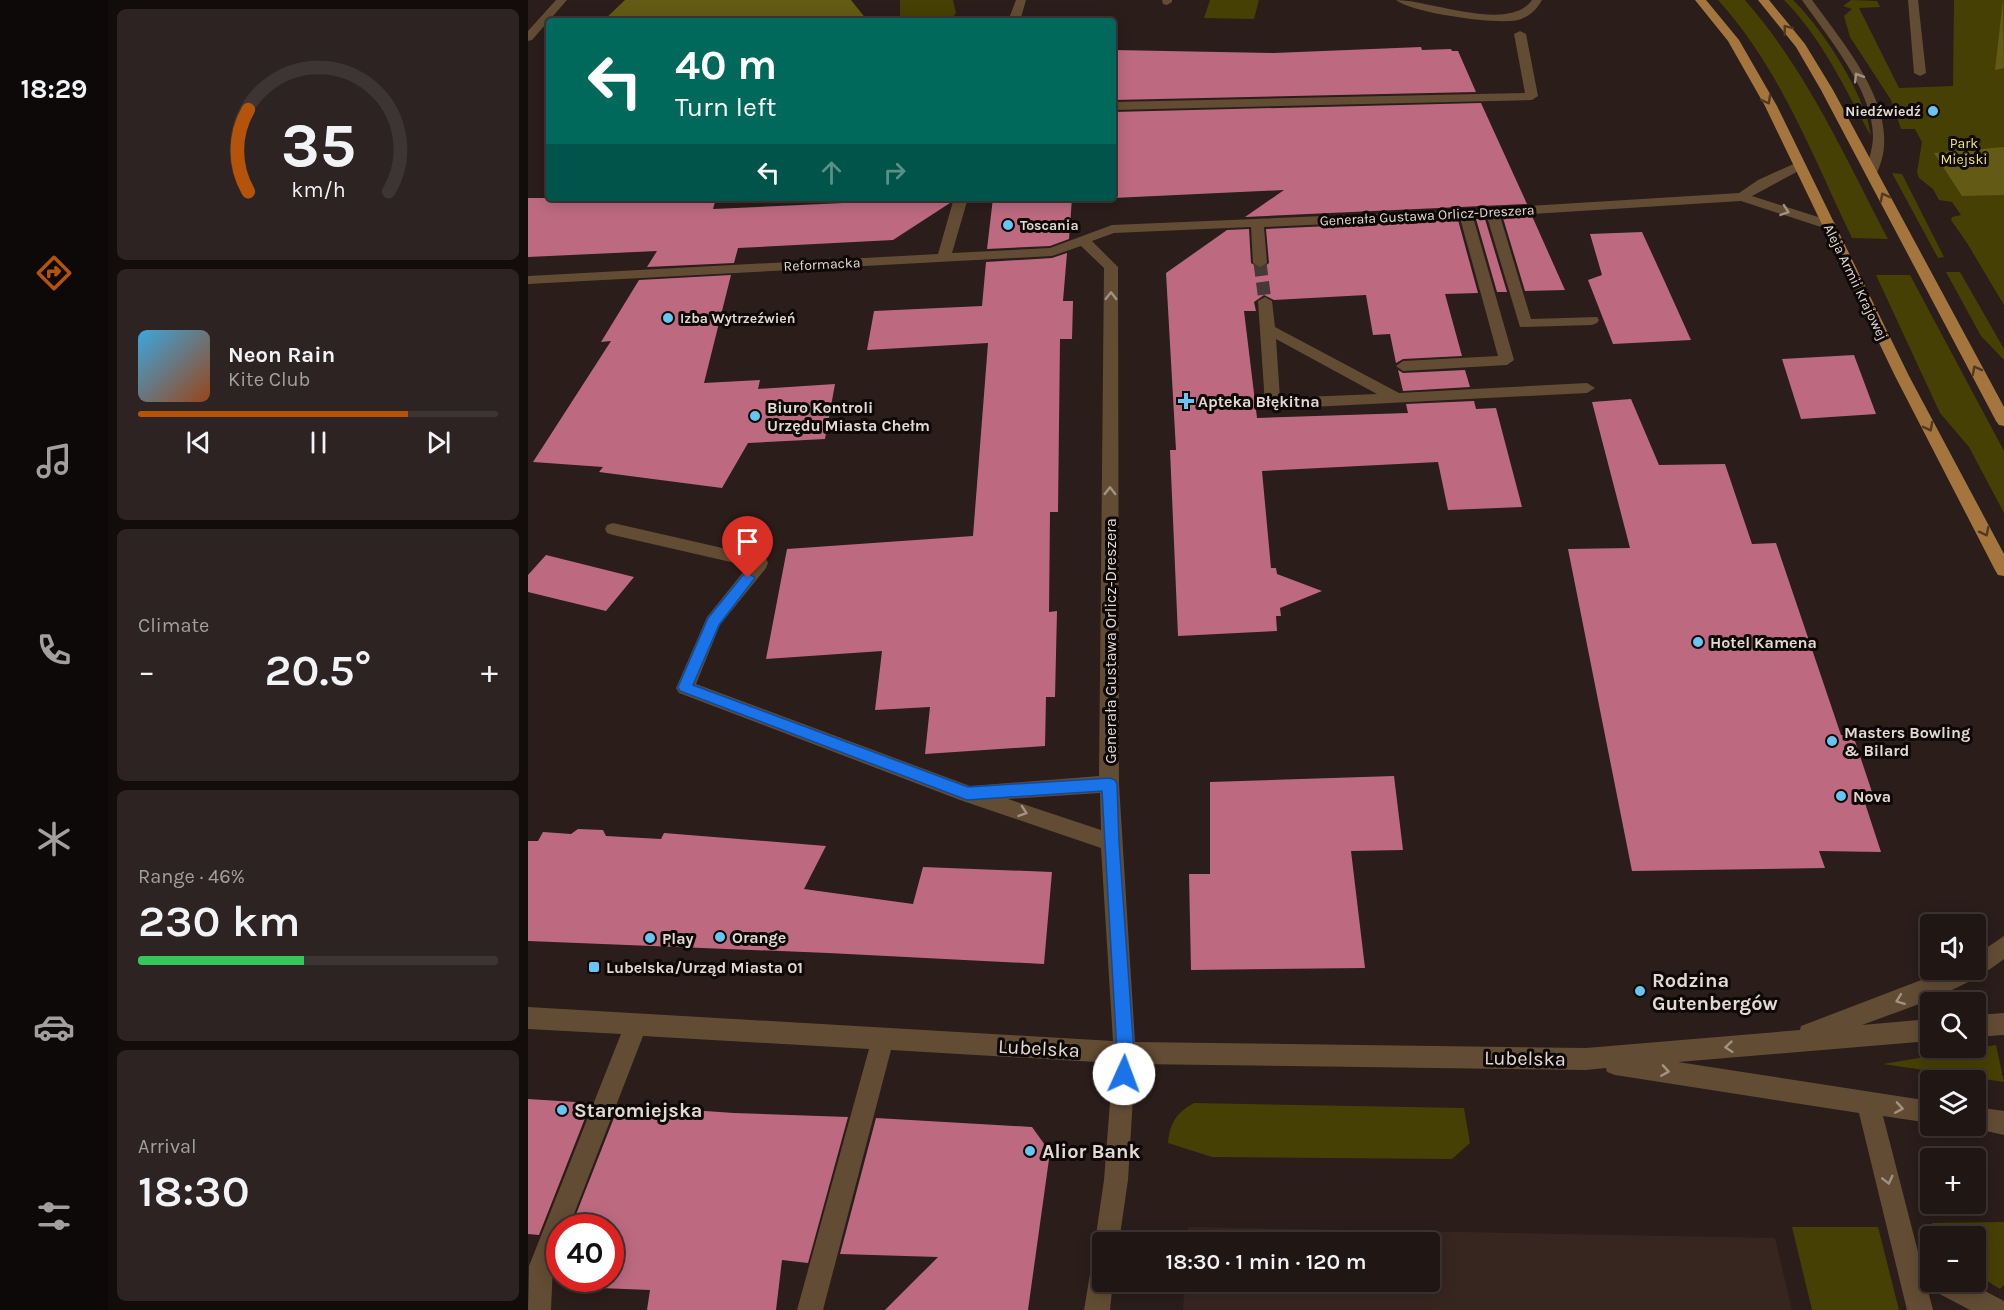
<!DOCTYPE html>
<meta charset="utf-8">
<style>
body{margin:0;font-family:Karla,sans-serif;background:#2d2322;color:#f1f3f6;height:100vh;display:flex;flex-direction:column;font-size:22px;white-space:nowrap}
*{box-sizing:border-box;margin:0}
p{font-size:20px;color:#a29fa0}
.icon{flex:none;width:33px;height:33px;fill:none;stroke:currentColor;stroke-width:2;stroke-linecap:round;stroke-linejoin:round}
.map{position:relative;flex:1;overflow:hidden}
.side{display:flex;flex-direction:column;gap:9px;padding:9px;background:#120c0b;width:420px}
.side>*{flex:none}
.hud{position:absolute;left:18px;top:18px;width:570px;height:183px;border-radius:6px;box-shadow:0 3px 15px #0003,0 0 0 2px #3d3534;background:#00695c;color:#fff;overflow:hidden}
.fabs{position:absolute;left:1392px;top:914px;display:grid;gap:12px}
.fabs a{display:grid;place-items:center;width:66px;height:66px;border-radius:6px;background:#201614;box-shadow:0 3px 15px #0003,0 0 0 2px #3d3534;font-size:30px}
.speed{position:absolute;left:18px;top:1214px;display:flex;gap:12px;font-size:30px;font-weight:700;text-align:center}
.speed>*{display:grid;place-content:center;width:78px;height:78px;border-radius:50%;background:#201614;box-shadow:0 3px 15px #0003,0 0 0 2px #3d3534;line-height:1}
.speed .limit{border:9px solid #d22;background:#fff;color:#111}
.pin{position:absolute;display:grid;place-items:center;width:51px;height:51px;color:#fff;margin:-62px -26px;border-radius:50% 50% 50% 0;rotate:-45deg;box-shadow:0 0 6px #0007}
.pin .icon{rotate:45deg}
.me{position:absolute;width:66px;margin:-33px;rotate:2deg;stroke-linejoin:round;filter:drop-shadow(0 0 4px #0008)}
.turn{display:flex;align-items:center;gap:21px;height:126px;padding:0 30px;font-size:27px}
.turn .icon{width:78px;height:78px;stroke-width:2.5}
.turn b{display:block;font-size:42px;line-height:51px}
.lanes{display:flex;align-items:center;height:57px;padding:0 30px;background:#0003;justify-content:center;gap:30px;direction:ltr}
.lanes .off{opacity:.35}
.big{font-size:45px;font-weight:600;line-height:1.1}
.side .tile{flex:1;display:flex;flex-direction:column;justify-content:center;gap:9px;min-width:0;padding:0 21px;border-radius:9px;background:#2d2322}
.side .dial{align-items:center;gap:0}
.dial svg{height:156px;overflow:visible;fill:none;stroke:#3d3534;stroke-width:7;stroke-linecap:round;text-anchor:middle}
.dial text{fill:#f1f3f6;stroke:none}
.song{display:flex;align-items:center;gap:18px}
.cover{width:72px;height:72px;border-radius:9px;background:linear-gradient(135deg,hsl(200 70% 55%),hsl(20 70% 35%))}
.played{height:6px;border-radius:3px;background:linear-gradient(90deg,#b45309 75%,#3d3534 75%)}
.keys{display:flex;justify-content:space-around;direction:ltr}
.heat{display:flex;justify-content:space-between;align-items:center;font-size:33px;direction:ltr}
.charge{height:9px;border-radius:4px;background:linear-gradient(90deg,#34c759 46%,#3d3534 0)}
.trip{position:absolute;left:564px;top:1232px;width:348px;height:60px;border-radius:6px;background:#201614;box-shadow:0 3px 15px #0003,0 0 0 2px #3d3534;font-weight:600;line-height:60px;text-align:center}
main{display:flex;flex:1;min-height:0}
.dock{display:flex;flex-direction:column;width:108px;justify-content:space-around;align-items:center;background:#0d0908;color:#a29fa0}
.dock .icon{width:42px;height:42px}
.dock .active{color:#b45309}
.dock b{font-size:27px;color:#f1f3f6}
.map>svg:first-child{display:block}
.built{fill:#372620}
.green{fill:#474004}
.forest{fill:#635a15}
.building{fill:#bd6a81}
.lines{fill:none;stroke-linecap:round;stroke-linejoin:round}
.minor-tunnel{stroke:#463936;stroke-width:13;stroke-dasharray:13 6;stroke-linecap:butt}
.minor{fill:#624c33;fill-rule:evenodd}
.major{fill:#a4763e;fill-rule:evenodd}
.oneway{stroke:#523a20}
.oneway2{stroke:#a29284}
.route{fill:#1a73e8;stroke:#114b97;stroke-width:1.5}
.poi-dot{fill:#68c4f0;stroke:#0e0907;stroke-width:2}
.labels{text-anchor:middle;stroke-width:6;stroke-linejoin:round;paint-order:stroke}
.far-poi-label{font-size:14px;font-weight:bold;fill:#e2d9d6;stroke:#0e0907;text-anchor:start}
.far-park-label{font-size:14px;fill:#f2e36e;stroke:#0e0907}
.far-street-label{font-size:14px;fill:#e2d9d6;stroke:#0e0907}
.poi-label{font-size:16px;font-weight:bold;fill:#e2d9d6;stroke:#0e0907;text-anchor:start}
.street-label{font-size:16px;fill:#e2d9d6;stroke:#0e0907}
.near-poi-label{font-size:20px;font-weight:bold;fill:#e2d9d6;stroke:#0e0907;text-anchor:start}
.near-street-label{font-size:20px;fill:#e2d9d6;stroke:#0e0907}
</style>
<main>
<nav class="dock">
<b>18:29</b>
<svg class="icon active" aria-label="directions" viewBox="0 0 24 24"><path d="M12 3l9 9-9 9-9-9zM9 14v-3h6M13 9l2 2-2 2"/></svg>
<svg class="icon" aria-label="music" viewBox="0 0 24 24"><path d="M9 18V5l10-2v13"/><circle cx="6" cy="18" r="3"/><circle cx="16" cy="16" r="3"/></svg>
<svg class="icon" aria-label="phone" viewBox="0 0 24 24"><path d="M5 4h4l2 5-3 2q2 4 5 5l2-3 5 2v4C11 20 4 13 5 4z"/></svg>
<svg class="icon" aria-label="climate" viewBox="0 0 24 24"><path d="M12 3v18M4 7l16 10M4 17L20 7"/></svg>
<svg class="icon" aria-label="car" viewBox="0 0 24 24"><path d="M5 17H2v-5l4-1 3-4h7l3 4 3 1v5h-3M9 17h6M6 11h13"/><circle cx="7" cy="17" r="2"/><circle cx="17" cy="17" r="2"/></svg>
<svg class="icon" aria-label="filters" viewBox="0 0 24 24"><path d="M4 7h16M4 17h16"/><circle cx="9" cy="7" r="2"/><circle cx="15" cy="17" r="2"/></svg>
</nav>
<section class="side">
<div class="tile dial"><svg viewBox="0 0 100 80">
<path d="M14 69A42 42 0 1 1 86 69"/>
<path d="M14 69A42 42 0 0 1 14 27" stroke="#b45309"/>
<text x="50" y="56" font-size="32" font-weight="700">35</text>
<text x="50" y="72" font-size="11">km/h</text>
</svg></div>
<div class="tile">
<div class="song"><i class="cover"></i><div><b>Neon Rain</b><p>Kite Club</p></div></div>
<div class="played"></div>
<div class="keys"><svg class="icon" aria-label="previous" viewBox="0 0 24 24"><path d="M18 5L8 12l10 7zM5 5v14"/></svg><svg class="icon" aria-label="pause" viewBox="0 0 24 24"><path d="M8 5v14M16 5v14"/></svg><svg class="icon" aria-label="next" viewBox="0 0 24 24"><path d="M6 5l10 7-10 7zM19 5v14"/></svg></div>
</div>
<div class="tile"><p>Climate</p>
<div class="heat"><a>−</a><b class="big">20.5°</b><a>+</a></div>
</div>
<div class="tile"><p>Range · 46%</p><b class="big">230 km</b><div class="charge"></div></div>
<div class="tile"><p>Arrival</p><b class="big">18:30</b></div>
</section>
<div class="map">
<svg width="1476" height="1310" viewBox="0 0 1476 1310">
<rect width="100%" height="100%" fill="#2a1d1a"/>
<path class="built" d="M660,1227L1247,1238L1264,1310H655L657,1281H902V1242H659Z"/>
<path class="green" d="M372,0H425L428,13L422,21H372Z
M682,0H731L726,19L676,18Z
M1190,0H1217C1279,71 1317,157 1360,239L1324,238C1285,157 1252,68 1190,0Z
M1256,0H1265C1294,28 1338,95 1343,136C1317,89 1294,38 1256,0Z
M1323,0L1349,1L1352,7L1331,8L1371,88L1425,86L1426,0H1476V305L1439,243L1423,220L1424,217L1433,215L1424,202L1411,200L1405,189L1391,178L1389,172L1394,142L1387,129H1373L1363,100L1322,37L1316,16L1324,9L1315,6Z
M1364,173L1374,174L1416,257L1410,258Z
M1418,272H1432L1476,349V360L1453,336Z
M1348,275H1382L1476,451V513L1441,447L1412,413Z
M1468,1045L1476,1082L1355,1064Z
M666,1103L936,1108L942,1143L924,1159L684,1157L640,1143C642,1123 648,1113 666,1103Z
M1476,1222V1285L1472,1289L1448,1274V1236H1407L1404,1223Z
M1264,1227H1350L1371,1310H1284Z"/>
<path class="forest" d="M97,0H323L339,20L75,21Z
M1475,0L1476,68L1467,70Z
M1476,147V195L1434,196L1406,153Z"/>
<path class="building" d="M893,47L894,50L923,49L924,51H930L948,92L585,100V50L746,53Z
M953,103L999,204L717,217L756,190L585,198V112Z
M0,198H188L185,209L424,198L422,203L365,240L210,248L206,263L119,267L129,251L0,257Z
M465,198H544L541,239L522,246L459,249Z
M1004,216L1037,290L997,291L975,218Z
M948,219H957L979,292H969Z
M930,220L950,293L917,294L934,356L875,359L868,363L862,334L845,335L838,295L746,300L736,295L726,302L728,311H716L729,418L880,413L878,404L946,401L948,409L968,408L994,507L920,510L910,462L734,471L743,568H748L749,574L794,591L752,608L753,616H748L749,631L650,636L642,450H648L638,273L699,230L721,229L723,263L733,269L741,263L738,229Z
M1114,232L1136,280L1163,340L1085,344L1060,280L1074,275L1062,234Z
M539,253L535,301H545L544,339H532L530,512H522L521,612L529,611L527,697H518L517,746L397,754L402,707L347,710L354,651L238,659L259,549L445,536L460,343L339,350L346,311L454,306L458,262L524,258Z
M203,275L176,383L232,380L230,389L307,384L297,439L220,443L194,488L71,472L75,467L5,462L83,341L73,342L111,280Z
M1326,355L1348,414L1273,419L1254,359Z
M870,370L875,373L937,370L942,387L875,391Z
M1103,399L1131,465L1197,464L1224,544L1248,543L1313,735H1325L1345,795L1334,794L1353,852L1291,851L1297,868L1104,871L1040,549L1102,548L1064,402Z
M18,555L106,577L78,611L0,592V575Z
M866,776L875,850L823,851L837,968L663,970L661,874H682V782Z
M50,829L75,830L78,836L133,839L136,833L298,846L276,889L385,904L395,867L524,872L516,964L300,953L0,941V841H10L15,832L43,834Z
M0,1099L63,1103L11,1235L0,1234Z
M91,1105L206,1113L320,1117L280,1263L254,1260L248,1310H119L122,1290L72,1288L73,1278H82V1227H43Z
M348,1118L504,1127L522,1152L500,1310H357L410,1257L312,1254Z"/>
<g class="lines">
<path class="minor-tunnel" d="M732,263L737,301"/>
<path class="minor" d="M28,0H39L4,40L0,41V31Z
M488,0H498L492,21H480Z
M634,0H644V2L639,5L635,4Z
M868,0C902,0 981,33 1004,0H1014C1008,10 1003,16 990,20C969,25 884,13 868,0Z
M1274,0H1284C1317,46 1380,117 1347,176L1343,177L1337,173C1340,161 1345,149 1345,136C1345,90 1299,36 1274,0Z
M1380,0H1390L1398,73L1392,76L1386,73Z
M992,31L998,34L1010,96L1004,100L585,110V102L997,93L986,34Z
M1272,161L1278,165L1276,168L1224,196L1306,222L1308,225L1306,228H1296L1213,201L972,216L1003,319L1069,317L1071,320L1069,323L1064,325L992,327L959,217H945L986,360L979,365L875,371L868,366L875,361L970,356L932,218L736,227L739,263L732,267L725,263L723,227L586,233L564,241L590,267L591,784L607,1042L1058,1048L1272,1030L1273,1026L1281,1023L1422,969H1448V955L1476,936V959C1435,991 1382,1007 1334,1025L1402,1019V1041L1150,1062L1402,1101V1123L1355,1116L1405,1310H1379L1331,1113L1087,1075L1079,1072L1078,1068L1058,1070L607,1064L600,1180L591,1242H574V1252L570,1251L567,1242L576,1180L585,1063L363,1050L295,1310H269L341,1049L115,1036L41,1227H32V1250L25,1266L23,1310H0L1,1266L93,1034L0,1029V1007L585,1041L573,848L432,800L151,693L148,688L179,617L220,566L85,535L79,533L77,529L79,525L85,523L238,558L240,563L238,568L192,625L168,684L442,786L571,776L576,268L553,246L524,256L0,284V276L410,254L426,198H440L424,253L522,248L584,225L937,210L1211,193L1230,180ZM572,793L573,830L480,799Z
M737,297L744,301L747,327L871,393L1059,383L1067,388L1059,393L745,409L737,404L730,301ZM748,339L849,394L752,398Z
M1476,1013V1035L1448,1037V1015Z
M1448,1107L1476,1111V1135L1440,1127L1439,1125H1448Z
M574,1262V1281H585L582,1310H556L562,1274L565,1265Z
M1402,1276V1281H1438L1476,1301V1310H1442L1404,1290L1401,1281Z"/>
<path class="major" d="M1167,0H1178L1211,40L1249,106L1381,376L1476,554V576L1470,575L1467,570L1367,376L1237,106L1200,41Z
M1230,0H1241L1277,44L1305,90L1476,407V426L1471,425L1468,421L1293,90L1268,47Z"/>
</g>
<defs><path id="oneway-chevron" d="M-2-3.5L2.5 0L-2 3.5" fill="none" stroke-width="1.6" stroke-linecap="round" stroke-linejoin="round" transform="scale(1.5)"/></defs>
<g class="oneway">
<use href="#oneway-chevron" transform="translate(1259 29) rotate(-128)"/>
<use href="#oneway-chevron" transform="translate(1239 100) rotate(61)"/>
<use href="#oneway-chevron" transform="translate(1356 197) rotate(-118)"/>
<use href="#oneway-chevron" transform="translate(1448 370) rotate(-118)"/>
<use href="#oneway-chevron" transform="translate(1401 427) rotate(62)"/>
<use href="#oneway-chevron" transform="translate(1457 532) rotate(63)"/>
</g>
<g class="oneway2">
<use href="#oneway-chevron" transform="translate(1330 77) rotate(-121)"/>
<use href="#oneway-chevron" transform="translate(1257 211) rotate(19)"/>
<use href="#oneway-chevron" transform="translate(583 296) rotate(-90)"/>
<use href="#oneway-chevron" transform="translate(582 491) rotate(-90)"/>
<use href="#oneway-chevron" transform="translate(495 812) rotate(19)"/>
<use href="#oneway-chevron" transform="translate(1372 1000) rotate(159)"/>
<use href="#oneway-chevron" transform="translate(1201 1047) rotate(175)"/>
<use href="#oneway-chevron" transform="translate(1137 1071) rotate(9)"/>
<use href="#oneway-chevron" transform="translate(1371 1108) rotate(9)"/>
<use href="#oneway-chevron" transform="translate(1360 1180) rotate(76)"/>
</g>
<path class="route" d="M220,573L227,578L191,625L165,685L440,787L582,778L587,780L589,784L591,842L606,1053L602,1080L596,1083L590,1080L587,1074L589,1053L574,791L439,800L152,691L150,687L180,618L215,575Z"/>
<g class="poi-dot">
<circle cx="1405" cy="111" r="6"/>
<circle cx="480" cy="225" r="6"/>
<circle cx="140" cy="318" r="6"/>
<path d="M655 392h6v6h6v6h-6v6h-6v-6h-6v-6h6z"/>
<circle cx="227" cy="416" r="6"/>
<circle cx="1170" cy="642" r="6"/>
<circle cx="1304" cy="741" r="6"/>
<circle cx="1313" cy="796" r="6"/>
<circle cx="192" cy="937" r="6"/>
<circle cx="122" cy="938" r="6"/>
<rect x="60" y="961" width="12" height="12" rx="3"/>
<circle cx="1112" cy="991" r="6"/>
<circle cx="34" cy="1110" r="6"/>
<circle cx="502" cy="1151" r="6"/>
</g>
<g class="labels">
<g class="far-poi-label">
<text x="1393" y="116" text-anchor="end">Niedźwiedź</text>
<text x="492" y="230">Toscania</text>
<text x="152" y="323">Izba Wytrzeźwień</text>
</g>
<g class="far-park-label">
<text x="1436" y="148">Park<tspan x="1436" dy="16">Miejski</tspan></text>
</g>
<g class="far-street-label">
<text transform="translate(899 215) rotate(-3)" y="5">Generała Gustawa Orlicz-Dreszera</text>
<text transform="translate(294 264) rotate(-3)" y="5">Reformacka</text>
<text transform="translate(1328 282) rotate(64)" y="5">Aleja Armii Krajowej</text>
</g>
<g class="poi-label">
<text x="670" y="407">Apteka Błękitna</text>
<text x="239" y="413">Biuro Kontroli<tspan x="239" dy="18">Urzędu Miasta Chełm</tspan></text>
<text x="1182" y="648">Hotel Kamena</text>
<text x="1316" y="738">Masters Bowling<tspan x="1316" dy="18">&amp; Bilard</tspan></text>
<text x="1325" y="802">Nova</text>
<text x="204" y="943">Orange</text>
<text x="134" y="944">Play</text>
<text x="78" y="973">Lubelska/Urząd Miasta 01</text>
</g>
<g class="street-label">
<text transform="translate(582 641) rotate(-90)" y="6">Generała Gustawa Orlicz-Dreszera</text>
</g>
<g class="near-poi-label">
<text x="1124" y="987">Rodzina<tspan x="1124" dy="23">Gutenbergów</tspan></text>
<text x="46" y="1117">Staromiejska</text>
<text x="514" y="1158">Alior Bank</text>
</g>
<g class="near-street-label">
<text transform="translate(511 1048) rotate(3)" y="7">Lubelska</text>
<text transform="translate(997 1058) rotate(1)" y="7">Lubelska</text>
</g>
</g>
</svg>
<div class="fabs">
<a><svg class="icon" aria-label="sound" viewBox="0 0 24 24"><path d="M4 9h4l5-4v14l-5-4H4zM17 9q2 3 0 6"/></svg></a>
<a><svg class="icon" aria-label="search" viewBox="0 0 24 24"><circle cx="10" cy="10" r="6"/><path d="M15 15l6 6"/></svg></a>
<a><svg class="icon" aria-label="layers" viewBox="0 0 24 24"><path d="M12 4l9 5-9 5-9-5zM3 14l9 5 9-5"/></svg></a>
<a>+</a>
<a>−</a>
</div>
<div class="speed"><div class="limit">40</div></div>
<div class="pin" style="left:220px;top:578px;background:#d93025"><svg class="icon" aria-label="arrive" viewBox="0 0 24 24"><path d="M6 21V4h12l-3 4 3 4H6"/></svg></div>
<svg class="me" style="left:596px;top:1074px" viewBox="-20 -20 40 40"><circle r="19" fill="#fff"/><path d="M0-13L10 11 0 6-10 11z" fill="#1a73e8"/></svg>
<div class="trip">18:30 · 1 min · 120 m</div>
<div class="hud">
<div class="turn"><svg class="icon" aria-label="left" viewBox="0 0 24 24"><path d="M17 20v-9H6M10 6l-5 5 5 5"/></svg><div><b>40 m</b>Turn left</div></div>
<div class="lanes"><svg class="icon" aria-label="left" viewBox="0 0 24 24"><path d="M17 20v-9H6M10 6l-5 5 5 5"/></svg><svg class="icon off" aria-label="ahead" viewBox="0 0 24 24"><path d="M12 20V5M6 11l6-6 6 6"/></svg><svg class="icon off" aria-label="right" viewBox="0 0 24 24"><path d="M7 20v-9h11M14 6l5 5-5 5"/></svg></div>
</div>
</div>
</main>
